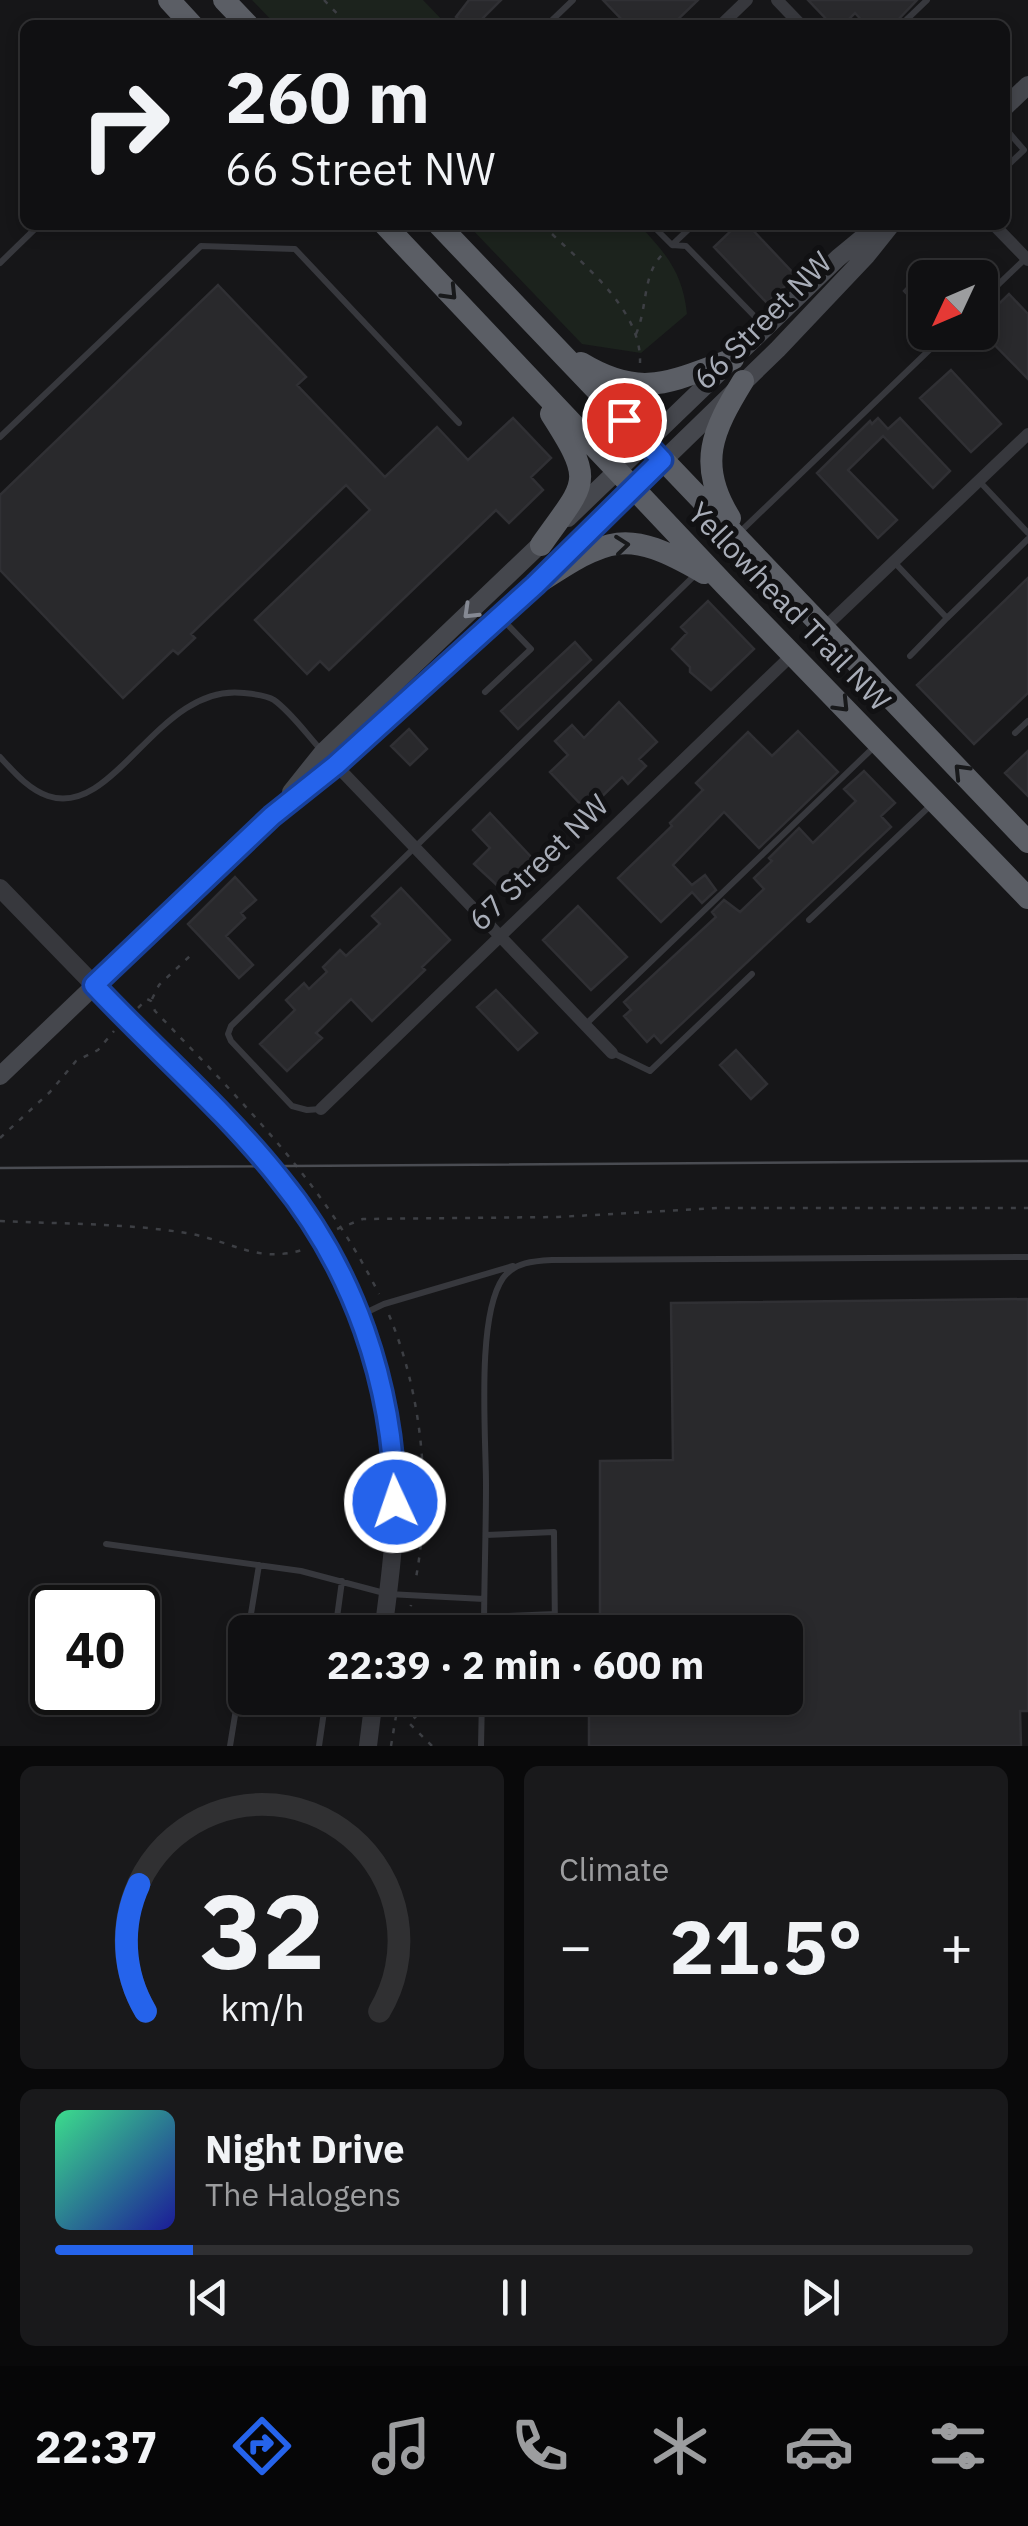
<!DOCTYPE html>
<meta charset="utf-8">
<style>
body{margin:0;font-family:"IBM Plex Sans",sans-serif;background:#19191b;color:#f1f3f6;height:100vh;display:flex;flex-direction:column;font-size:38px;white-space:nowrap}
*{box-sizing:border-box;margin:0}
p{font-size:32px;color:#9c9d9f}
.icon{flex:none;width:55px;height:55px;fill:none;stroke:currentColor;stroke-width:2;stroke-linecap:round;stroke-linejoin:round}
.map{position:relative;height:1746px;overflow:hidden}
.details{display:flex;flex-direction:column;gap:20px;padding:20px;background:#09090a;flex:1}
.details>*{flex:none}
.guide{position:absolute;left:20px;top:20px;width:990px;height:210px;border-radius:15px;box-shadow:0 5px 15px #0003,0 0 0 2px #303032;background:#101012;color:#f1f3f6;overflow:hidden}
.needle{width:65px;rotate:226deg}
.fabs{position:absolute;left:908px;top:260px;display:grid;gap:20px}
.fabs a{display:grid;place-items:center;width:90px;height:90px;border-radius:15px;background:#101012;box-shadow:0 5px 15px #0003,0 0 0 2px #303032;font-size:50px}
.speed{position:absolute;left:30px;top:1585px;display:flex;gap:20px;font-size:50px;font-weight:700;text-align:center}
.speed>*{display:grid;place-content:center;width:130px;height:130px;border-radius:50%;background:#101012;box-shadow:0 5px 15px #0003,0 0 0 2px #303032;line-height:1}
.speed .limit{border:5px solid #111;border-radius:15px;background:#fff;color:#111}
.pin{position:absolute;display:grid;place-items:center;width:85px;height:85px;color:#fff;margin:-42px;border:5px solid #fff;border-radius:50%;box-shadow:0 2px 10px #0007}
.me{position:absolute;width:110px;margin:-55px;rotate:357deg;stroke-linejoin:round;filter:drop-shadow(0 0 8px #0008)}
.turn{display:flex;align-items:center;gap:35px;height:210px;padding:0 40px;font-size:45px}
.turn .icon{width:130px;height:130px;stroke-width:2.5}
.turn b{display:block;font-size:70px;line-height:85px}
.big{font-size:75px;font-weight:700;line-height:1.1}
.details .tile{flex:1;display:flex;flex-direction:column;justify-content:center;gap:15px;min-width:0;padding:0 35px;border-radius:15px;background:#19191b}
.details .dial{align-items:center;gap:0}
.dial svg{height:260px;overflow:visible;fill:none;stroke:#303032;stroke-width:7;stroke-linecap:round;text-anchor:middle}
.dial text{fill:#f1f3f6;stroke:none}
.song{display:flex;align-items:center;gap:30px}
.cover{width:120px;height:120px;border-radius:15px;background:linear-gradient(135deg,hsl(150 70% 55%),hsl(240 70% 35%))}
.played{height:10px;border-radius:5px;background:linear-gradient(90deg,#2563eb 15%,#303032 15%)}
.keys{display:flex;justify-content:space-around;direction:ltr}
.heat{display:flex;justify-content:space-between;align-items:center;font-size:55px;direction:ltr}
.details .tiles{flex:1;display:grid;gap:20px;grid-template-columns:1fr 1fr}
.tile:last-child{grid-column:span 2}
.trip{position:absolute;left:228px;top:1615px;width:575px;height:100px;border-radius:15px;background:#101012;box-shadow:0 5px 15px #0003,0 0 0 2px #303032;font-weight:700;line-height:100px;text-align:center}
.dock{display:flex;height:160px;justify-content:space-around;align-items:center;background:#060607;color:#9c9d9f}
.dock .icon{width:70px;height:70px}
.dock .current{color:#2563eb}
.dock b{font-size:45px;color:#f1f3f6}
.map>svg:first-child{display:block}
.green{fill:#1c231d}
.building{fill:#29292c;stroke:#303034;stroke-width:2.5}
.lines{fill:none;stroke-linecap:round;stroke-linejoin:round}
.path{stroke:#3d3f44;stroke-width:2.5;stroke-dasharray:5 8;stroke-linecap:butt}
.service{stroke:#37383d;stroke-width:6}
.minor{stroke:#37383d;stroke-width:12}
.tertiary{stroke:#37383d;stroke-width:18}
.secondary{stroke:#45474d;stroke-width:18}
.trunk{stroke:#5b5e65;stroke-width:22}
.tram{stroke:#4a4c52;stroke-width:2.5}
.oneway{stroke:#18191b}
.oneway2{stroke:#858993}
.route-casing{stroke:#184099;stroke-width:25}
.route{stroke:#2563eb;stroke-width:18}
.labels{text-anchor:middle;stroke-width:10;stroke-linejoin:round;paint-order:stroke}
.street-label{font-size:30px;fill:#a8adb8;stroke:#111113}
</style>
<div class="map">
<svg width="1028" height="1746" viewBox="0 0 1028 1746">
<rect width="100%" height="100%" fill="#161618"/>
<path class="green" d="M252,0H423L447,25H276Z
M468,225H639C667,254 683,274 687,314L641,353L582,344Z"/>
<path class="building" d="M469,0H501L476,25H464L456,17Z
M603,0H698L672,25H627Z
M808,0H917L893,25H866L855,13L843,25H832Z
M737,225H748L796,276L767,303L714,247Z
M931,262L946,278H925V312L904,291Z
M218,285L306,377L297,385L385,477L437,427L468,460L513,418L551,458L531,477L543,490L509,523L496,510L329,670L320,661L307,674L255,620L370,510L346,485L191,634L195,638L178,654L173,650L123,698L0,570V495Z
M1009,294L1028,314V379L980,330V322Z
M951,370L1001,424L971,452L920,398Z
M878,418L888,429L900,418L950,471L933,488L883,436L848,470L897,520L878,538L817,473L870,421L872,424Z
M1028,578V693L974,744L917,685Z
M708,601L754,649L711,690L690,672V667L672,649L687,633L681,627Z
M575,642L591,660L518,729L501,711Z
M619,702L657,742L639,759L646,766L628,784L622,777L587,811L550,772L568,755L555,741L572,725L584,738Z
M409,729L427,749L410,765L391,746Z
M798,731L838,772L759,848L724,812L673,865L692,885L705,875L716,890L702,903L692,892L661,922L618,878L672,826L670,823L703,790L696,783L748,732L772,756Z
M1028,751V796L1005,773Z
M864,771L895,803L881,816L891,827L661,1043L654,1035L647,1042L624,1016L631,1010L624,1002L716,917L712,912L724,900L740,912L764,889L754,878L772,861L769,858L799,828L813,843L856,801L844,789Z
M490,813L534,860L499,887L474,864L490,848L473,830Z
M235,877L256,900L241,913L245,918L226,936L253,965L239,978L188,924Z
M401,888L450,940L422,967L425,970L372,1021L351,999L316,1033L322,1038L287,1071L260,1044L295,1010L286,1000L304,983L309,989L327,972L323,967L340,950L346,956L380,924L372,916Z
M578,906L627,957L591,990L543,940Z
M496,990L537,1033L518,1050L477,1007Z
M736,1050L767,1084L751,1099L720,1065Z
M1028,1299V1711H1020L1021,1746H589V1698H785V1632H605L600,1628V1461L673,1460L671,1303Z"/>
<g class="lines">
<path class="path" d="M324,0L348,25
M543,225C578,261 642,307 640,363
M636,334C648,307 642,274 663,254
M152,999L159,985L191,955
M138,1008L147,999L151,1001L155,1011C242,1102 322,1180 379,1294
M0,1138L50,1092L76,1061L98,1050L114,1031
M0,1221C61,1224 125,1223 186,1233C231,1240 257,1265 305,1249
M337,1229L363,1219L558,1217L718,1208H1028
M389,1315C423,1396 432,1497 415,1583
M407,1632L411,1605
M391,1746L399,1698
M432,1746L409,1723L435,1698"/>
<path class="service" d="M547,25L573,0
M901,25L927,0
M1005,128L1024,150L1005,168
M652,225L672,245L686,246L764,326
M672,245L693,225
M0,263L39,225
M980,302L1027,257
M0,437L201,246L295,249L459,423
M980,482L1028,533
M740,532L948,332
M895,563L947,618L1028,539
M910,656L947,618
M485,692L531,649L503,620
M1015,733L1028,721
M0,757C14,772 28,789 48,796C115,819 159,682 244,693C253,694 266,695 274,700C292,713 307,735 322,751
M809,920L932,804
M585,1025L874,747
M613,1053L650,1071L752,974
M321,1109L307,1110L292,1106L231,1041L228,1034L231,1026L694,576
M363,1314L384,1304L513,1266
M486,1535L554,1532L555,1632
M106,1544L301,1571L388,1594L484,1599
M484,1617L555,1614
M248,1632L259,1565
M335,1632L342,1581
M484,1632C484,1583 486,1534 486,1485C486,1436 476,1317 503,1278C515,1262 534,1261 552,1260L1028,1257
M230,1746L245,1654
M319,1746L326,1698
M481,1746L482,1698"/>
<path class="minor" d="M777,0L801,25
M721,25L747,0
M994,225L1028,260
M824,628L1028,434
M332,761L612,1053
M321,1109L793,654"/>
<path class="tertiary" d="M0,888C54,944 108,1000 163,1056C201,1096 243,1134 278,1176C342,1254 382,1352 393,1452C399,1512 391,1573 383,1632
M368,1746L374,1698"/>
<path class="secondary" d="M1005,107L1028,85
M568,518L838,258L878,225
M291,792L323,752L549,536
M0,1076L272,816L336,765L535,585L778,349L867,255L891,225"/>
<path class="trunk" d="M169,0L192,25
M224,0L248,25
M385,225L725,585L1028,898
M439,225L1028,842
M581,363C642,400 671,381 733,359
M730,518C696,464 713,430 743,381
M541,545C586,481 596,484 551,414
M535,585C609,537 625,527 704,573"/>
<path class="tram" d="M0,1168L1028,1161"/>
</g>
<defs><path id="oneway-chevron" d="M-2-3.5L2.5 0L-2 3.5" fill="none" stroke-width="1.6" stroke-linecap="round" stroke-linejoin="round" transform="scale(2.5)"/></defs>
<g class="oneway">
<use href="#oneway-chevron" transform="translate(450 293) rotate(46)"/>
<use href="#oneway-chevron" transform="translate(622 545) rotate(-6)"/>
<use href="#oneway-chevron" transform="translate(842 705) rotate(46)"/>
<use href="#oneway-chevron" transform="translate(961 771) rotate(-134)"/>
</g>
<use class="oneway2" href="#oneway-chevron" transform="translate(470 612) rotate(136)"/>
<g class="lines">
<g class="route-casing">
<path id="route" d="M395,1502C393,1384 354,1269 279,1178C224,1109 155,1050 94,985L272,816L336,765L535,585L662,460L624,420"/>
</g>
<use href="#route" class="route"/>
</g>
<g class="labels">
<g class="street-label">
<text transform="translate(763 321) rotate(-45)" y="10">66 Street NW</text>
<text transform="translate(789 607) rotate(46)" y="10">Yellowhead Trail NW</text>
<text transform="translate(539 863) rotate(-44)" y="10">67 Street NW</text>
</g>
</g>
</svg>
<div class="fabs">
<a><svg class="needle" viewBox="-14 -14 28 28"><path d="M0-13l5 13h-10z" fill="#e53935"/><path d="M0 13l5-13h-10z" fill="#9c9d9f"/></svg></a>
</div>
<div class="speed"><div class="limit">40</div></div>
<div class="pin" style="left:624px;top:420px;background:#d93025"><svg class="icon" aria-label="arrive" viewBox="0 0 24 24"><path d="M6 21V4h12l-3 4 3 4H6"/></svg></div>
<svg class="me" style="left:395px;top:1502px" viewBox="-20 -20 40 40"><circle r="17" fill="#2563eb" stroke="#fff" stroke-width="3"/><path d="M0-11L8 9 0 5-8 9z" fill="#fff"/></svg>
<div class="trip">22:39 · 2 min · 600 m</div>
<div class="guide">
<div class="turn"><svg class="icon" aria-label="right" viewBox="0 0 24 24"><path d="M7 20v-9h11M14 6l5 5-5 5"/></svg><div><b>260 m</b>66 Street NW</div></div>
</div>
</div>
<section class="details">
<div class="tiles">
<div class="tile dial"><svg viewBox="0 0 100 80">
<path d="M14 69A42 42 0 1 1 86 69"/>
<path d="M14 69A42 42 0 0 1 12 30" stroke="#2563eb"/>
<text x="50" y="56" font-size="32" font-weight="700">32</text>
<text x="50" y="72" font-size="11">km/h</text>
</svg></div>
<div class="tile"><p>Climate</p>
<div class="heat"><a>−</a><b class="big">21.5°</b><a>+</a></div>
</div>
<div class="tile">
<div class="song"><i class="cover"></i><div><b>Night Drive</b><p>The Halogens</p></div></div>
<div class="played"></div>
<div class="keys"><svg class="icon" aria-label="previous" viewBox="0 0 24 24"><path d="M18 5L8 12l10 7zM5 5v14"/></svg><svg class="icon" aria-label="pause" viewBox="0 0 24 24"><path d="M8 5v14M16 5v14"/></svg><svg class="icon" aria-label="next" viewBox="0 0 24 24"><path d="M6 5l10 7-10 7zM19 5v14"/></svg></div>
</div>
</div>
</section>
<nav class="dock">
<b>22:37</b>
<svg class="icon current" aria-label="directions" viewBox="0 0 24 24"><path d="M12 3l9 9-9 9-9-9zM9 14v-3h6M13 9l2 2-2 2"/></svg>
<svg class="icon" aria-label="music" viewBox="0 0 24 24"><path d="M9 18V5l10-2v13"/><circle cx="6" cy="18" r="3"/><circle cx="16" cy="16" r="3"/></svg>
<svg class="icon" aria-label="phone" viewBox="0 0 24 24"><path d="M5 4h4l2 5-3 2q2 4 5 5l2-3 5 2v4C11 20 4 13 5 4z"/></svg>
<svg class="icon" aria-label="climate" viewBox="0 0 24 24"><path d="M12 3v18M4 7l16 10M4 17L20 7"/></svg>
<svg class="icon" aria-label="car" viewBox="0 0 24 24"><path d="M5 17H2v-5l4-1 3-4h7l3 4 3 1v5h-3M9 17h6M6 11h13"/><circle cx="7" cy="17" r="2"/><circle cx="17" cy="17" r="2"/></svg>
<svg class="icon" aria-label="filters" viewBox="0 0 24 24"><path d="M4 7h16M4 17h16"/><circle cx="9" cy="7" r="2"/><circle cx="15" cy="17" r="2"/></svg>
</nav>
